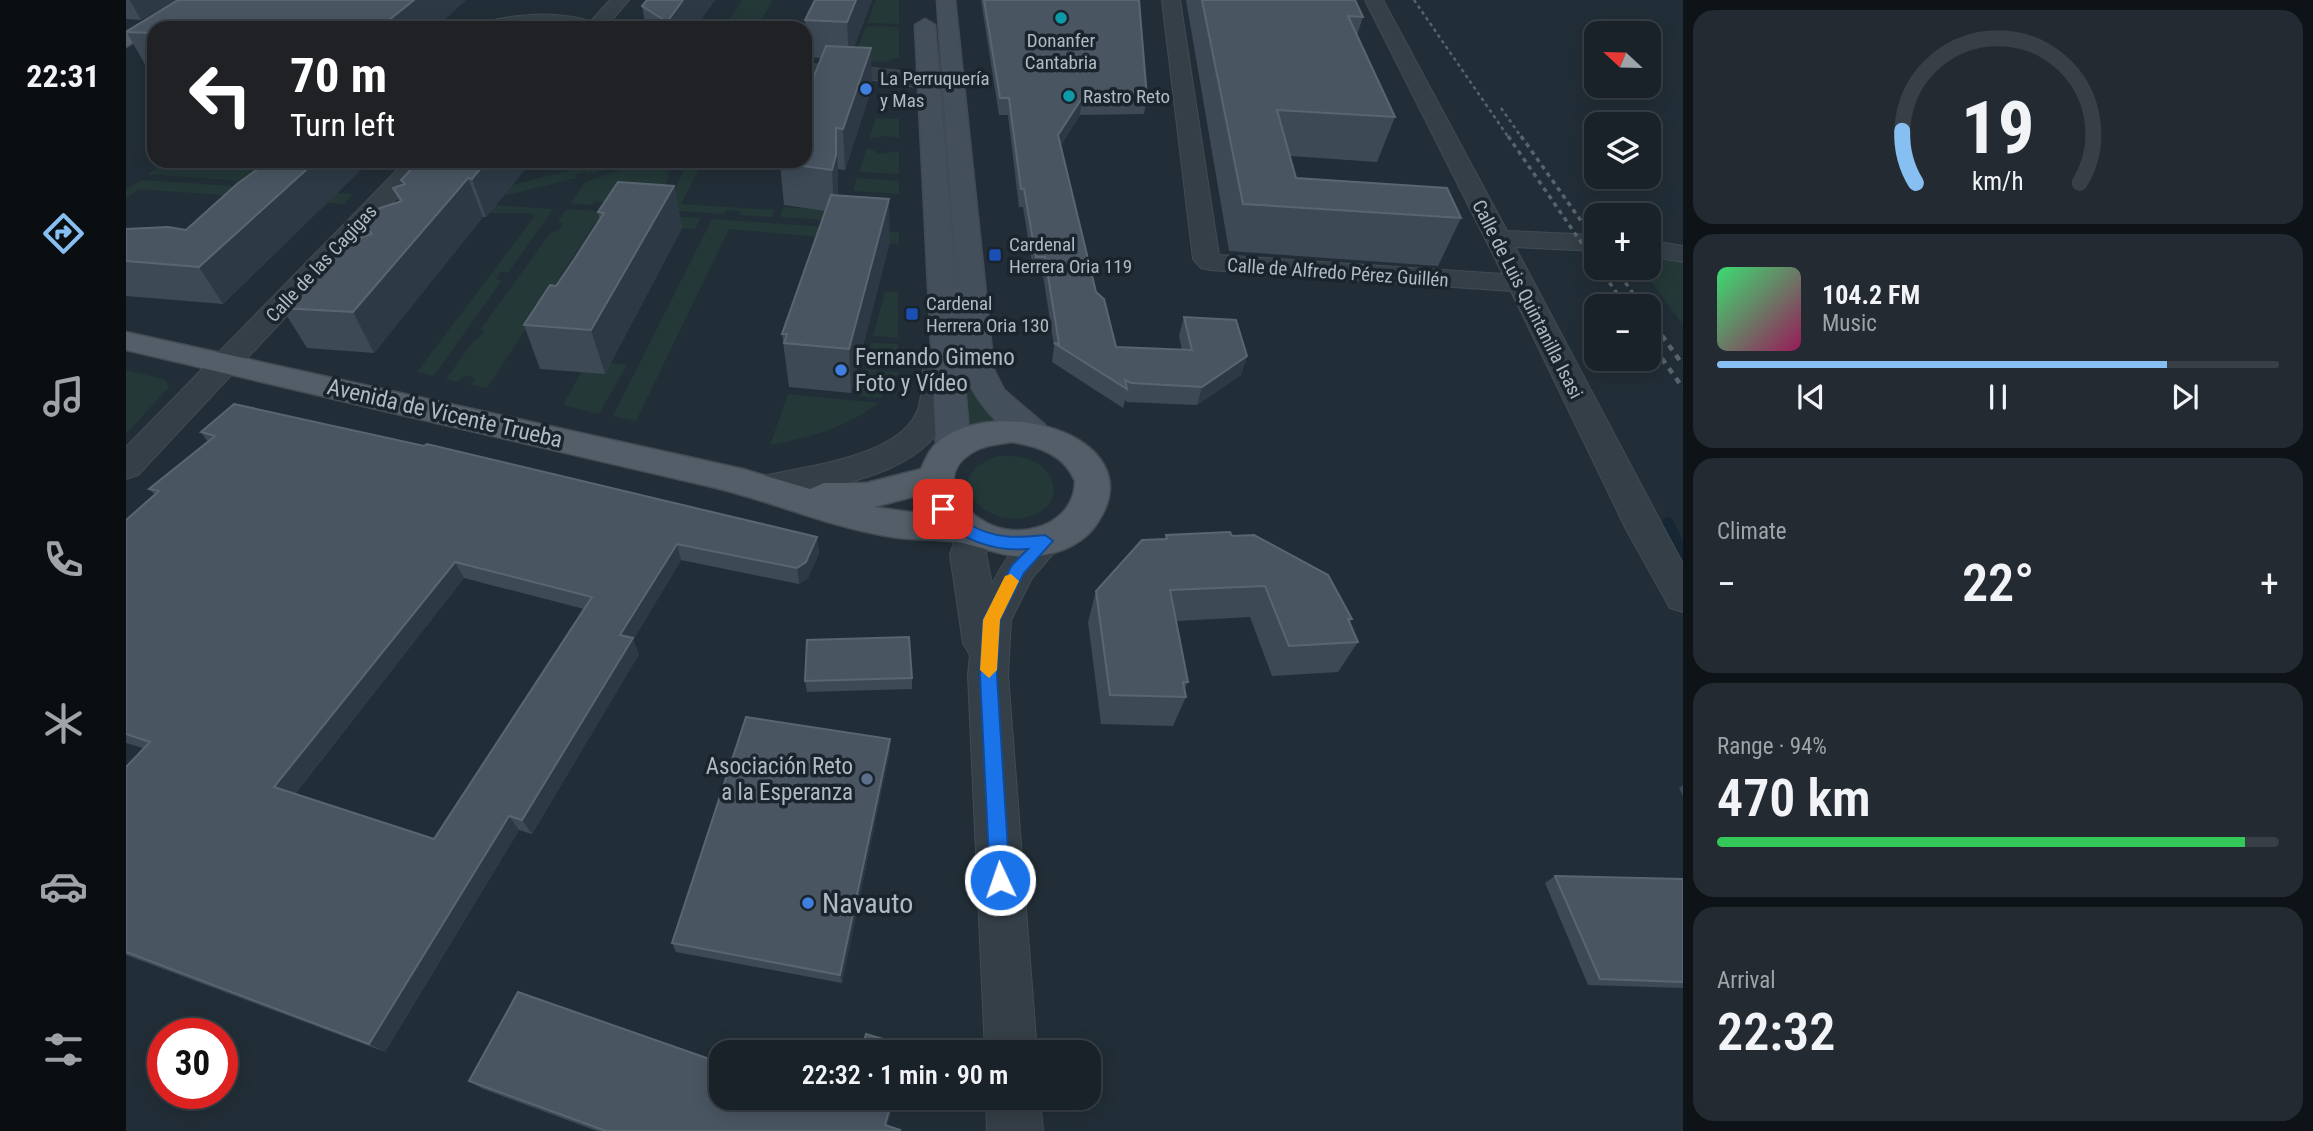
<!DOCTYPE html>
<meta charset="utf-8">
<style>
body{margin:0;font-family:"Roboto Condensed",sans-serif;background:#232a31;color:#f1f3f6;height:100vh;display:flex;flex-direction:column;font-size:26px;white-space:nowrap}
*{box-sizing:border-box;margin:0}
p{font-size:23px;color:#9fa4a8}
.icon{flex:none;width:38px;height:38px;fill:none;stroke:currentColor;stroke-width:2;stroke-linecap:round;stroke-linejoin:round}
.map{position:relative;flex:1;overflow:hidden}
.drawer{display:flex;flex-direction:column;gap:10px;padding:10px;background:#0e1317;width:630px}
.drawer>*{flex:none}
.guide{position:absolute;left:21px;top:21px;width:665px;height:147px;border-radius:21px;box-shadow:0 4px 18px #0003,0 0 0 2px #383f46;background:#202124;color:#fff;overflow:hidden}
.needle{width:46px;rotate:292deg}
.fabs{position:absolute;left:1458px;top:21px;display:grid;gap:14px}
.fabs a{display:grid;place-items:center;width:77px;height:77px;border-radius:14px;background:#1a2229;box-shadow:0 4px 18px #0003,0 0 0 2px #383f46;font-size:35px}
.speed{position:absolute;left:21px;top:1018px;display:flex;gap:14px;font-size:35px;font-weight:700;text-align:center}
.speed>*{display:grid;place-content:center;width:91px;height:91px;border-radius:50%;background:#1a2229;box-shadow:0 4px 18px #0003,0 0 0 2px #383f46;line-height:1}
.speed .limit{border:10px solid #d22;background:#fff;color:#111}
.pin{position:absolute;display:grid;place-items:center;width:60px;height:60px;color:#fff;margin:-30px;border-radius:14px;box-shadow:0 4px 10px #0006}
.me{position:absolute;width:77px;margin:-38px;rotate:357deg;stroke-linejoin:round;filter:drop-shadow(0 0 5px #0008)}
.turn{display:flex;align-items:center;gap:24px;height:147px;padding:0 28px;font-size:32px}
.turn .icon{width:91px;height:91px;stroke-width:2.5}
.turn b{display:block;font-size:49px;line-height:60px}
.big{font-size:52px;font-weight:600;line-height:1.1}
.drawer .card{flex:1;display:flex;flex-direction:column;justify-content:center;gap:10px;min-width:0;padding:0 24px;border-radius:21px;background:#232a31}
.drawer .dial{align-items:center;gap:0}
.dial svg{height:182px;overflow:visible;fill:none;stroke:#383f46;stroke-width:7;stroke-linecap:round;text-anchor:middle}
.dial text{fill:#f1f3f6;stroke:none}
.song{display:flex;align-items:center;gap:21px}
.cover{width:84px;height:84px;border-radius:10px;background:linear-gradient(135deg,hsl(140 70% 55%),hsl(330 70% 35%))}
.played{height:7px;border-radius:4px;background:linear-gradient(90deg,#87bff2 80%,#383f46 80%)}
.keys{display:flex;justify-content:space-around;direction:ltr}
.heat{display:flex;justify-content:space-between;align-items:center;font-size:38px;direction:ltr}
.charge{height:10px;border-radius:5px;background:linear-gradient(90deg,#34c759 94%,#383f46 0)}
.trip{position:absolute;left:583px;top:1040px;width:392px;height:70px;border-radius:21px;background:#1a2229;box-shadow:0 4px 18px #0003,0 0 0 2px #383f46;font-weight:600;line-height:70px;text-align:center}
main{display:flex;flex:1;min-height:0}
.menu{display:flex;flex-direction:column;width:126px;justify-content:space-around;align-items:center;background:#0a0e10;color:#9fa4a8}
.menu .icon{width:49px;height:49px}
.menu .active{color:#87bff2}
.menu b{font-size:32px;color:#f1f3f6}
.map>svg:first-child{display:block}
.green{fill:#233837}
.lines{fill:none;stroke-linecap:round;stroke-linejoin:round}
.stream-far1{stroke:#162633;stroke-width:9}
.stream{stroke:#162633;stroke-width:11}
.minor-casing{stroke:#414b54;stroke-width:2}
.secondary-casing{stroke:#414b54;stroke-width:3}
.primary-casing{stroke:#414b54;stroke-width:3}
.minor{fill:#353f47;fill-rule:evenodd}
.secondary{fill:#434f5a;fill-rule:evenodd}
.primary{fill:#535e68;fill-rule:evenodd}
.rail-far2{stroke:#57646e;stroke-width:2.5;stroke-dasharray:3.5 3.5;stroke-linecap:butt}
.rail-far1{stroke:#57646e;stroke-width:3.5;stroke-dasharray:4.5 4.5;stroke-linecap:butt}
.rail{stroke:#57646e;stroke-width:4.5;stroke-dasharray:6 6;stroke-linecap:butt}
.wall{fill:#3d4a56;fill-rule:evenodd}
.shaded-wall{fill:#2d3a45}
.building{fill:#495662;stroke:#596671;stroke-width:2;fill-rule:evenodd}
.route{fill:#1a73e8;stroke:#114b97;stroke-width:2}
.slow{fill:#f59e0b}
.culture-dot{fill:#0f9aa8;stroke:#1a242c;stroke-width:2.5}
.shop-dot{fill:#3f7fe0;stroke:#1a242c;stroke-width:2.5}
.transit-dot{fill:#1a4fb4;stroke:#1a242c;stroke-width:2.5}
.service-dot{fill:#5c6f8a;stroke:#1a242c;stroke-width:2.5}
.labels{text-anchor:middle;stroke-width:7;stroke-linejoin:round;paint-order:stroke}
.far-poi-label{font-size:19px;fill:#afbac4;stroke:#1a242c;text-anchor:start}
.far-street-label{font-size:19px;fill:#afbac4;stroke:#1a242c}
.poi-label{font-size:23px;fill:#afbac4;stroke:#1a242c;text-anchor:start}
.street-label{font-size:23px;fill:#afbac4;stroke:#1a242c}
.near-poi-label{font-size:28px;fill:#afbac4;stroke:#1a242c;text-anchor:start}
</style>
<main>
<nav class="menu">
<b>22:31</b>
<svg class="icon active" aria-label="directions" viewBox="0 0 24 24"><path d="M12 3l9 9-9 9-9-9zM9 14v-3h6M13 9l2 2-2 2"/></svg>
<svg class="icon" aria-label="music" viewBox="0 0 24 24"><path d="M9 18V5l10-2v13"/><circle cx="6" cy="18" r="3"/><circle cx="16" cy="16" r="3"/></svg>
<svg class="icon" aria-label="phone" viewBox="0 0 24 24"><path d="M5 4h4l2 5-3 2q2 4 5 5l2-3 5 2v4C11 20 4 13 5 4z"/></svg>
<svg class="icon" aria-label="climate" viewBox="0 0 24 24"><path d="M12 3v18M4 7l16 10M4 17L20 7"/></svg>
<svg class="icon" aria-label="car" viewBox="0 0 24 24"><path d="M5 17H2v-5l4-1 3-4h7l3 4 3 1v5h-3M9 17h6M6 11h13"/><circle cx="7" cy="17" r="2"/><circle cx="17" cy="17" r="2"/></svg>
<svg class="icon" aria-label="filters" viewBox="0 0 24 24"><path d="M4 7h16M4 17h16"/><circle cx="9" cy="7" r="2"/><circle cx="15" cy="17" r="2"/></svg>
</nav>
<div class="map">
<svg width="1557" height="1131" viewBox="0 0 1557 1131">
<rect width="100%" height="100%" fill="#222e37"/>
<path class="green" d="M616,0H647L636,19L629,22L633,23L630,28H589L595,20H603Z
M750,0H773V24L741,23Z
M740,26L773,27V57L759,62L727,60Z
M750,118L773,119V138L759,136L743,139Z
M741,147L753,154L773,151V174L733,172Z
M39,161H122L132,169L117,181L22,174Z
M479,161H501L462,175L459,172L449,175L451,178L367,198L378,187Z
M519,161H552L539,174L544,175L526,209L469,201L466,205L445,203L459,182L506,166L510,168L521,163Z
M563,161H577L555,204L649,210L646,217L614,215L615,211L601,210L598,214L537,210L550,197L545,196Z
M731,178L773,181V194L727,191Z
M16,180L227,194L218,204L13,189L0,199V190Z
M369,205L427,209L382,273L375,272L370,279L376,280L308,376L291,372L408,217L406,213H360Z
M657,207L704,210L700,220L654,217Z
M440,209L575,218L569,229L470,222L361,388L344,385L349,380L345,376L337,377L331,382L320,379L346,343L358,333L355,329L425,232L432,231L437,224L432,222Z
M586,219L773,232V244L603,229L510,421L487,416Z
M1523,254L1557,261V325L1515,268H1522Z
M759,292H772V338L747,336Z
M835,342L843,389L868,419L834,428Z
M745,343L772,344L773,365L740,362Z
M484,363L501,365L473,414L437,405L456,371Z
M739,369L773,372L755,398L732,396Z
M0,370L40,380L43,387L0,434Z
M662,394L753,403C719,427 685,438 644,445Z
M873,456C884,456 895,456 905,460C929,470 938,500 912,513C866,537 803,477 873,456Z"/>
<g class="lines">
<path class="stream-far1" d="M1541,522L1542,525"/>
<path class="stream" d="M1542,523L1557,554"/>
<g class="minor-casing">
<path id="minor" d="M484,0H503L479,28L414,25L348,28L350,24C389,14 426,10 465,21Z
M1036,0H1054L1093,255L1377,274L1239,0H1257L1381,231L1470,235V251L1389,247L1557,564V612L1544,608L1500,529L1385,291L1084,270L1075,268L1067,259Z
M679,64C701,65 802,68 812,83L802,89L743,79L679,76Z
M280,161H305L12,475L0,479V447Z
M1522,240L1557,246V262L1522,256Z
M813,349L824,351L828,358C826,374 829,392 824,407C805,478 697,487 638,500L626,497L621,488L626,479C670,466 778,460 793,406C797,391 796,374 798,358L802,351Z
M847,522L860,526L865,535L860,554L866,584C879,559 900,521 933,531L938,541L906,578L885,620L882,675L911,1052H859L842,675L844,655L837,643L824,554L834,526Z
M860,1097H914L917,1131H861Z"/>
</g>
<g class="secondary-casing">
<path id="secondary" d="M811,0H829L868,370L878,390L919,425L924,433L919,441C885,450 851,401 838,374L844,445L839,453L827,457L815,453L810,445L789,25L799,19L809,25L831,294Z"/>
</g>
<g class="primary-casing">
<path id="primary" d="M54,0H76L0,47V32Z
M0,332L617,469L684,489L698,483H740L795,469C798,462 802,453 807,447C858,390 1030,433 972,522C960,542 936,553 912,556C879,560 861,547 831,542C808,538 784,541 760,536C701,526 645,501 586,487C391,442 195,396 0,350ZM885,442C911,446 938,454 949,481C949,525 894,542 859,522C826,504 812,468 853,449C862,445 875,444 885,442ZM794,495L805,515L748,507Z"/>
</g>
<use href="#minor" class="minor"/>
<use href="#secondary" class="secondary"/>
<use href="#primary" class="primary"/>
<path class="rail-far2" d="M1288,0L1383,138
M1375,108L1396,138"/>
<path class="rail-far1" d="M1382,136L1470,264
M1395,136L1470,242
M1473,268L1500,306
M1489,268L1516,306"/>
<path class="rail" d="M1522,316L1557,365
M1522,339L1557,388"/>
</g>
<path class="wall" d="M0,0H338L339,1L309,28H28V68H21L0,31L38,8V7L15,20L0,19Z
M521,0H589L569,28H520L516,6Z
M689,0H746L728,47L746,87L719,170L712,169V196L764,241L725,393L663,387L656,334L700,211L658,205L654,163L679,161V99L695,58L681,57L679,20Z
M855,0H1013L1021,98L1018,114L954,115L935,145L970,292L990,347L1056,350L1053,336L1058,317L1121,356L1115,375L1071,405L1001,402L999,400L997,408L926,362L928,346L917,275H908L897,207H893L882,115H873Z
M1060,0H1229L1237,17L1231,35L1269,117L1251,162L1164,156L1170,178L1335,218L1312,266L1103,251Z
M143,161H244L97,304L0,296V229L60,230Z
M293,161H406L360,217H357L248,353L181,348L156,308L215,251L242,235L235,220L247,216L245,211L273,202L267,188L277,184L275,180Z
M548,186L556,228L479,374L414,369L398,325L430,286L474,220L472,212Z
M75,432L691,537L693,553L682,578L673,584L555,560L507,640L513,654L406,834L393,830L259,1052L0,955V767L17,748L0,743V520L29,495L23,489L82,442ZM338,578L458,609L308,839L169,794Z
M1040,535L1106,536L1226,619L1224,622L1232,642L1212,672L1146,676L1124,617L1050,621L1062,682L1058,690L1060,697L1047,726L975,724L962,622L970,591L1039,539Z
M786,678V689L681,692L679,681Z
M764,739V750L716,983L550,952L546,943Z
M1557,785V796L1553,788Z
M1429,876L1557,879V988L1462,985L1419,883Z
M343,1081L595,1097L762,1126L774,1131H471L357,1089Z"/>
<path class="shaded-wall" d="M4,0H49L58,15L46,22L38,7L15,20Z
M288,0H338L339,1L309,28H253Z
M557,0H589L569,28H542L541,22Z
M730,0H746L723,60L721,22Z
M745,48L746,87L719,170L717,129Z
M956,98L954,115L930,152L932,135Z
M710,128L712,169V196L708,212L706,170Z
M190,161H244L97,304L73,267Z
M361,161H406L360,217L346,179Z
M342,178L357,217L248,353L227,312Z
M548,186L556,228L479,374L465,330Z
M763,199L764,241L725,393L723,349Z
M1121,356L1115,375L1071,405L1076,387Z
M691,537L693,553L682,578L673,584L671,568Z
M551,544L555,560L507,640L513,654L406,834L396,820L494,635Z
M329,562L338,578L163,801L148,787Z
M764,739V750L716,983L714,975Z
M383,816L393,830L259,1052L243,1044Z
M767,1097H769L760,1131L759,1125Z"/>
<path class="building" d="M52,0H288L253,28H28V33L0,32Z
M521,0H557L541,22L516,6Z
M689,0H730L721,22L679,20Z
M858,0H1013L1021,98H956L932,135L970,292L978,299L990,347L1066,350L1058,317L1110,320L1121,356L1076,387L1005,383L999,380L1001,389L928,343L933,344L919,257H910L898,189H895L883,98H874Z
M1076,0H1229L1237,17L1222,16L1269,117L1151,110L1170,178L1321,188L1335,218L1117,204Z
M700,46L745,48L717,129L710,128V155L706,170L654,163V161H679V108L685,100L679,99Z
M143,161H190L73,267L0,261V229L42,227L60,230L111,184Z
M293,161H361L346,179L342,178L227,312L156,308L207,254L215,251L212,245L246,234L235,220L250,215L245,211L276,201L267,188L279,184L275,180Z
M492,182L548,186L465,330L398,325L424,285L430,286L449,258L478,213L472,212Z
M705,195L763,199L723,349L658,343L661,334H656Z
M108,404L298,446L301,444L691,537L680,562L671,568L551,544L494,635L507,638L396,820L383,816L243,1044L0,952V767L24,742L0,734V520L33,491L23,489L89,436L75,432ZM329,562L466,597L308,839L148,787Z
M1104,532L1106,536L1128,535L1202,575L1226,619H1222L1232,642L1163,646L1139,586L1044,590L1062,682H1057L1060,697L984,695L970,591L1016,540L1041,539L1040,535Z
M783,637L786,678L679,681L681,640Z
M620,717L764,739L714,975L546,943Z
M1429,876L1557,879V982L1474,979Z
M392,992L595,1063V1097H682L719,1110L723,1097H767L759,1125L774,1130L773,1131H480L343,1081Z
M740,1034L781,1046L779,1052H735Z"/>
<path class="route" d="M817,503C828,507 833,518 843,524C867,539 892,538 919,535L927,541L898,573L874,620L871,676L884,880L881,887L874,890L867,887L864,880L854,676L857,620L886,565L902,549C868,552 828,539 809,509Z"/>
<path class="slow" d="M885,574L893,581L874,620L871,670L863,678L854,670L857,620L879,576Z"/>
<g class="culture-dot">
<circle cx="935" cy="18" r="7"/>
<circle cx="943" cy="96" r="7"/>
</g>
<g class="shop-dot">
<circle cx="740" cy="89" r="7"/>
<circle cx="715" cy="370" r="7"/>
<circle cx="682" cy="903" r="7"/>
</g>
<g class="transit-dot">
<rect x="862" y="248" width="14" height="14" rx="3.5"/>
<rect x="779" y="307" width="14" height="14" rx="3.5"/>
</g>
<circle class="service-dot" cx="741" cy="779" r="7"/>
<g class="labels">
<g class="far-poi-label">
<text x="935" y="47" text-anchor="middle">Donanfer<tspan x="935" dy="22">Cantabria</tspan></text>
<text x="754" y="85">La Perruquería<tspan x="754" dy="22">y Mas</tspan></text>
<text x="957" y="103">Rastro Reto</text>
<text x="883" y="251">Cardenal<tspan x="883" dy="22">Herrera Oria 119</tspan></text>
<text x="800" y="310">Cardenal<tspan x="800" dy="22">Herrera Oria 130</tspan></text>
</g>
<g class="far-street-label">
<text transform="translate(195 263) rotate(-47)" y="7">Calle de las Cagigas</text>
<text transform="translate(1212 272) rotate(4)" y="7">Calle de Alfredo Pérez Guillén</text>
<text transform="translate(1402 299) rotate(63)" y="7">Calle de Luis Quintanilla Isasi</text>
</g>
<g class="poi-label">
<text x="729" y="365">Fernando Gimeno<tspan x="729" dy="26">Foto y Vídeo</tspan></text>
<text x="727" y="774" text-anchor="end">Asociación Reto<tspan x="727" dy="26">a la Esperanza</tspan></text>
</g>
<g class="street-label">
<text transform="translate(319 413) rotate(13)" y="8">Avenida de Vicente Trueba</text>
</g>
<g class="near-poi-label">
<text x="696" y="913">Navauto</text>
</g>
</g>
</svg>
<div class="fabs">
<a><svg class="needle" viewBox="-14 -14 28 28"><path d="M0-13l5 13h-10z" fill="#e53935"/><path d="M0 13l5-13h-10z" fill="#9fa4a8"/></svg></a>
<a><svg class="icon" aria-label="layers" viewBox="0 0 24 24"><path d="M12 4l9 5-9 5-9-5zM3 14l9 5 9-5"/></svg></a>
<a>+</a>
<a>−</a>
</div>
<div class="speed"><div class="limit">30</div></div>
<div class="pin" style="left:817px;top:509px;background:#d93025"><svg class="icon" aria-label="arrive" viewBox="0 0 24 24"><path d="M6 21V4h12l-3 4 3 4H6"/></svg></div>
<svg class="me" style="left:874px;top:880px" viewBox="-20 -20 40 40"><circle r="17" fill="#1a73e8" stroke="#fff" stroke-width="3"/><path d="M0-11L8 9 0 5-8 9z" fill="#fff"/></svg>
<div class="trip">22:32 · 1 min · 90 m</div>
<div class="guide">
<div class="turn"><svg class="icon" aria-label="left" viewBox="0 0 24 24"><path d="M17 20v-9H6M10 6l-5 5 5 5"/></svg><div><b>70 m</b>Turn left</div></div>
</div>
</div>
<section class="drawer">
<div class="card dial"><svg viewBox="0 0 100 80">
<path d="M14 69A42 42 0 1 1 86 69"/>
<path d="M14 69A42 42 0 0 1 8 46" stroke="#87bff2"/>
<text x="50" y="56" font-size="32" font-weight="700">19</text>
<text x="50" y="72" font-size="11">km/h</text>
</svg></div>
<div class="card">
<div class="song"><i class="cover"></i><div><b>104.2 FM</b><p>Music</p></div></div>
<div class="played"></div>
<div class="keys"><svg class="icon" aria-label="previous" viewBox="0 0 24 24"><path d="M18 5L8 12l10 7zM5 5v14"/></svg><svg class="icon" aria-label="pause" viewBox="0 0 24 24"><path d="M8 5v14M16 5v14"/></svg><svg class="icon" aria-label="next" viewBox="0 0 24 24"><path d="M6 5l10 7-10 7zM19 5v14"/></svg></div>
</div>
<div class="card"><p>Climate</p>
<div class="heat"><a>−</a><b class="big">22°</b><a>+</a></div>
</div>
<div class="card"><p>Range · 94%</p><b class="big">470 km</b><div class="charge"></div></div>
<div class="card"><p>Arrival</p><b class="big">22:32</b></div>
</section>
</main>
